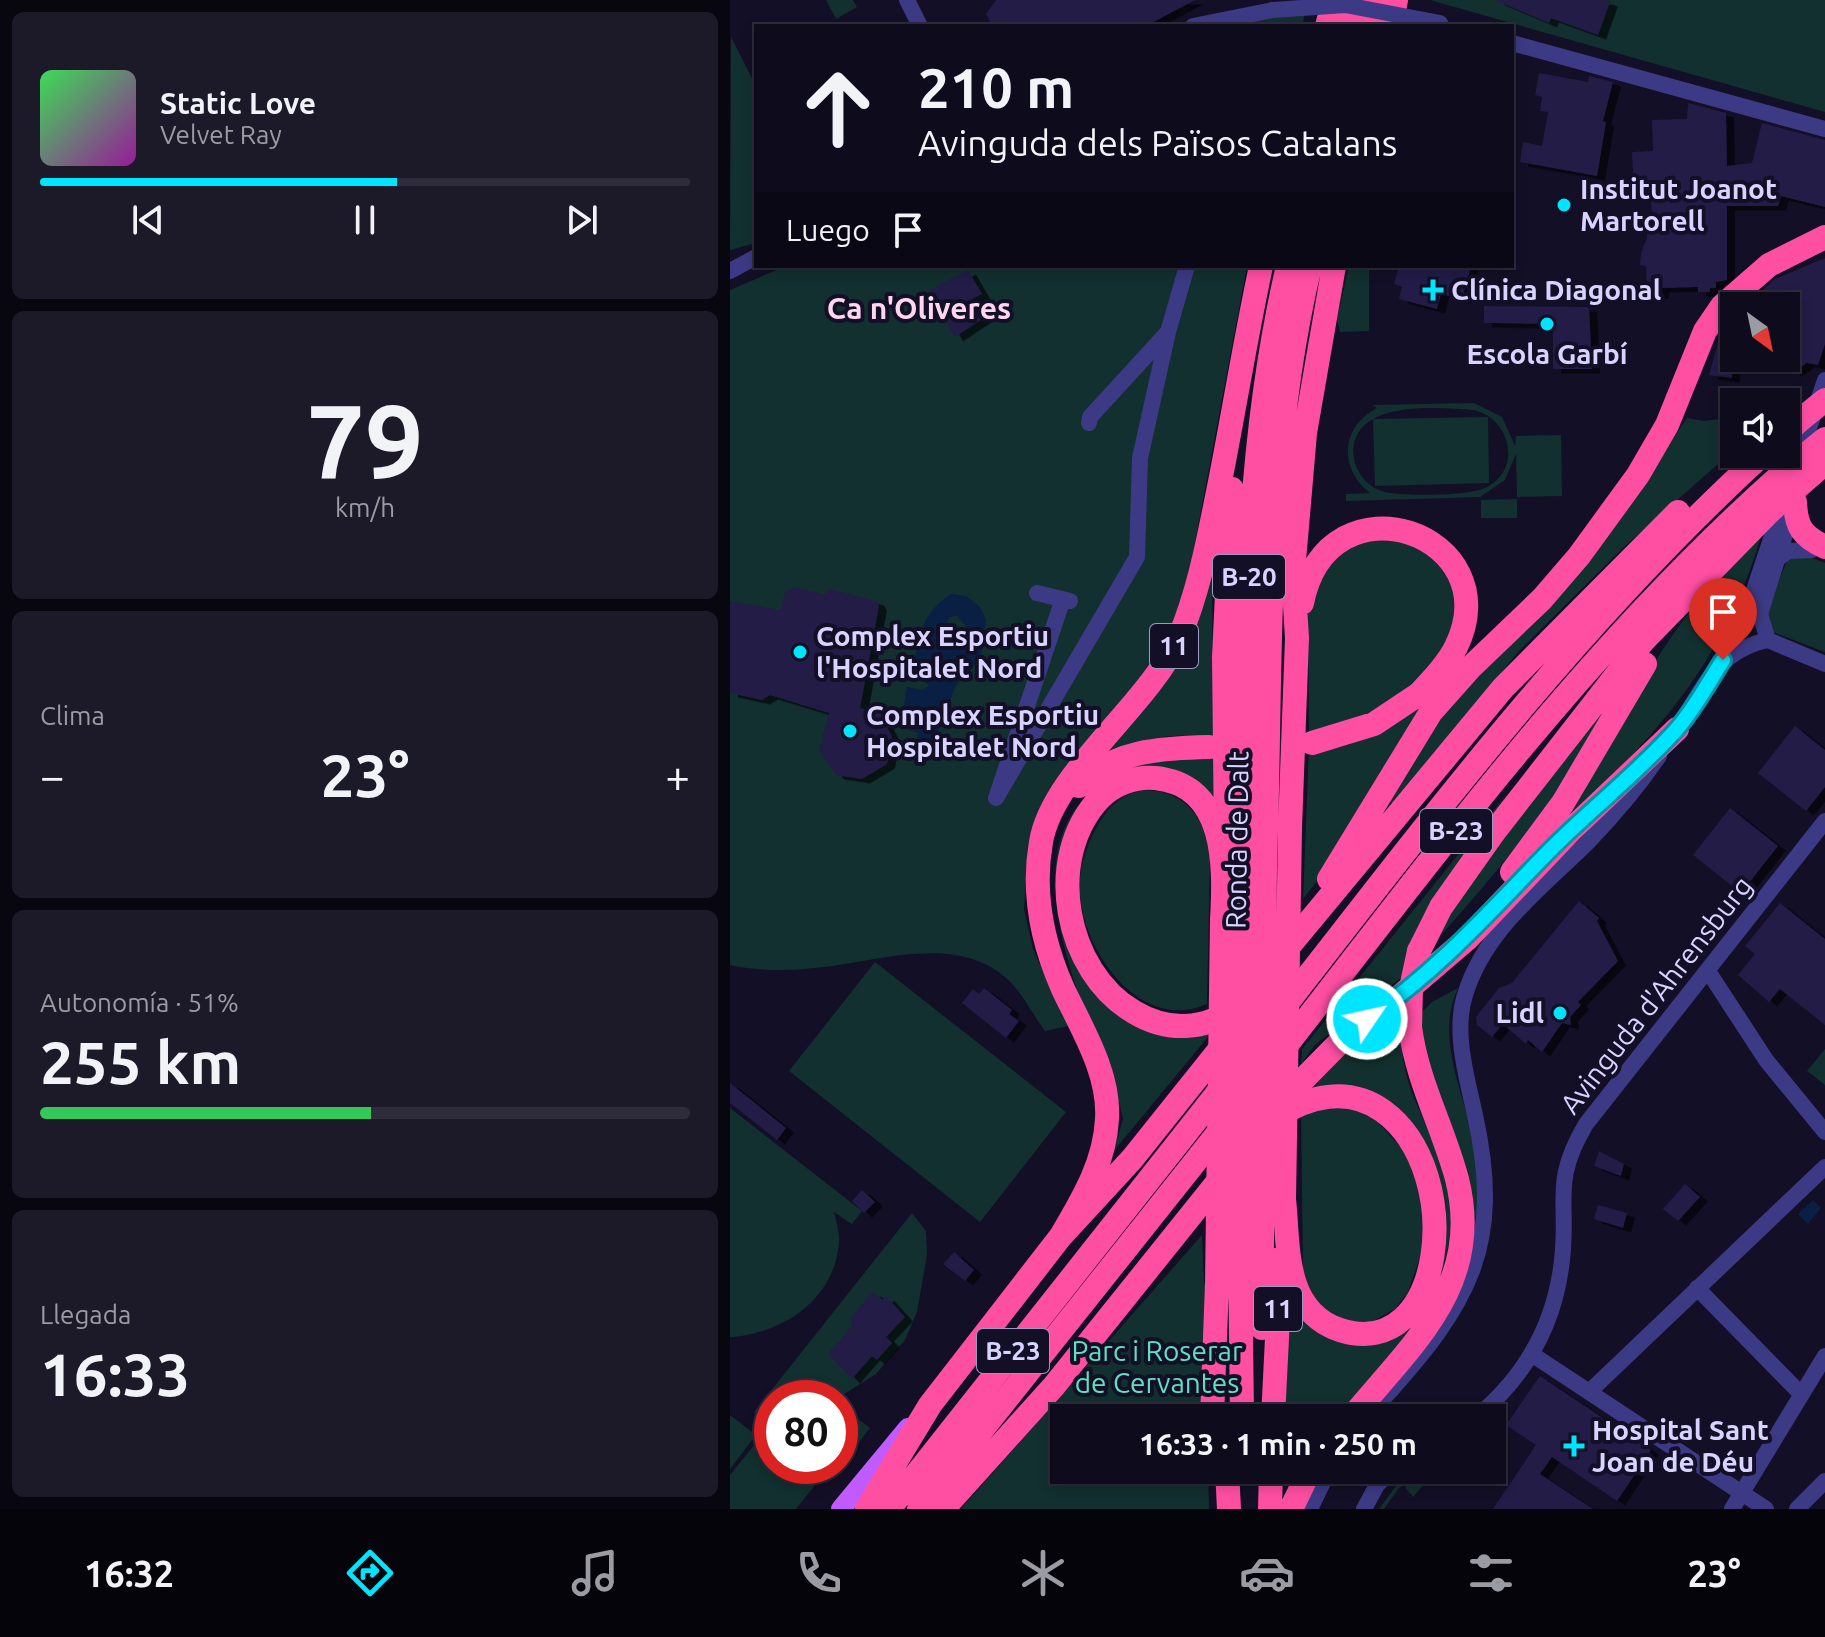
<!DOCTYPE html>
<html lang="es">
<meta charset="utf-8">
<style>
body{margin:0;font-family:Ubuntu,sans-serif;background:#1c1929;color:#f1f3f6;height:100vh;display:flex;flex-direction:column;font-size:30px;white-space:nowrap}
*{box-sizing:border-box;margin:0}
p{font-size:26px;color:#9b9ba3}
.icon{flex:none;width:44px;height:44px;fill:none;stroke:currentColor;stroke-width:2;stroke-linecap:round;stroke-linejoin:round}
.map{position:relative;flex:1;overflow:hidden}
.side{display:flex;flex-direction:column;gap:12px;padding:12px;background:#08060f;width:730px}
.side>*{flex:none}
.top-card{position:absolute;left:24px;top:24px;width:760px;height:244px;border-radius:0px;box-shadow:0 4px 12px #0003,0 0 0 2px #2e2b3b;background:#0e0b1c;color:#f1f3f6;overflow:hidden}
.needle{width:52px;rotate:147deg}
.fabs{position:absolute;left:990px;top:292px;display:grid;gap:16px}
.fabs a{display:grid;place-items:center;width:80px;height:80px;border-radius:0px;background:#0e0b1c;box-shadow:0 4px 12px #0003,0 0 0 2px #2e2b3b;font-size:40px}
.speed{position:absolute;left:24px;top:1380px;display:flex;gap:16px;font-size:40px;font-weight:700;text-align:center}
.speed>*{display:grid;place-content:center;width:104px;height:104px;border-radius:50%;background:#0e0b1c;box-shadow:0 4px 12px #0003,0 0 0 2px #2e2b3b;line-height:1}
.speed .limit{border:12px solid #d22;background:#fff;color:#111}
.pin{position:absolute;display:grid;place-items:center;width:68px;height:68px;color:#fff;margin:-82px -34px;border-radius:50% 50% 50% 0;rotate:-45deg;box-shadow:0 0 8px #0007}
.pin .icon{rotate:45deg}
.me{position:absolute;width:88px;margin:-44px;rotate:56deg;stroke-linejoin:round;filter:drop-shadow(0 0 6px #0008)}
.turn{display:flex;align-items:center;gap:28px;height:168px;padding:0 32px;font-size:36px}
.turn .icon{width:104px;height:104px;stroke-width:2.5}
.turn b{display:block;font-size:56px;line-height:68px}
.then{display:flex;align-items:center;height:76px;padding:0 32px;background:#0003;gap:16px;font-size:30px}
.big{font-size:60px;font-weight:700;line-height:1.1}
.side .widget{flex:1;display:flex;flex-direction:column;justify-content:center;gap:12px;min-width:0;padding:0 28px;border-radius:12px;background:#1c1929}
.side .dial{align-items:center;gap:0}
.dial b{font-size:104px;line-height:1}
.song{display:flex;align-items:center;gap:24px}
.cover{width:96px;height:96px;border-radius:12px;background:linear-gradient(135deg,hsl(130 70% 55%),hsl(300 70% 35%))}
.played{height:8px;border-radius:4px;background:linear-gradient(90deg,#00e5ff 55%,#2e2b3b 55%)}
.keys{display:flex;justify-content:space-around;direction:ltr}
.heat{display:flex;justify-content:space-between;align-items:center;font-size:44px;direction:ltr}
.charge{height:12px;border-radius:6px;background:linear-gradient(90deg,#34c759 51%,#2e2b3b 0)}
.trip{position:absolute;left:320px;top:1404px;width:456px;height:80px;border-radius:0px;background:#0e0b1c;box-shadow:0 4px 12px #0003,0 0 0 2px #2e2b3b;font-weight:700;line-height:80px;text-align:center}
.dock{display:flex;height:128px;justify-content:space-around;align-items:center;background:#06040b;color:#9b9ba3}
.dock .icon{width:56px;height:56px}
.dock .active{color:#00e5ff}
.dock b{font-size:36px;color:#f1f3f6}
main{display:flex;flex:1;min-height:0}
.map>svg:first-child{display:block}
.green{fill:#12302f;fill-rule:evenodd}
.water{fill:#0a1f44;fill-rule:evenodd}
.building{fill:#241b47;filter:url(#shadow)}
.lines{fill:none;stroke-linecap:round;stroke-linejoin:round}
.minor{stroke:#3d3a85;stroke-width:16}
.major{stroke:#c25bff;stroke-width:20}
.highway{stroke:#ff4fa3;stroke-width:24}
.minor-bridge{stroke:#3d3a85;stroke-width:16}
.highway-bridge{stroke:#ff4fa3;stroke-width:24}
.route-casing{stroke:#0095a6;stroke-width:20}
.route{stroke:#00e5ff;stroke-width:14}
.poi-dot{fill:#00e5ff;stroke:#130f26;stroke-width:3}
.labels{text-anchor:middle;stroke-width:8;stroke-linejoin:round;paint-order:stroke}
.shield{fill:#130f26;stroke:#9e99be;stroke-width:2}
.shield-label{font-size:26px;font-weight:bold;fill:#d9d4ff}
.poi-label{font-size:28px;font-weight:bold;fill:#d9d4ff;stroke:#130f26;text-anchor:start}
.street-label{font-size:28px;fill:#d9d4ff;stroke:#130f26}
.park-label{font-size:28px;fill:#5fe0c0;stroke:#130f26}
.neighbourhood-label{font-size:30px;font-weight:bold;fill:#ffd6f0;stroke:#130f26}
</style>
<main>
<section class="side">
<div class="widget">
<div class="song"><i class="cover"></i><div><b>Static Love</b><p>Velvet Ray</p></div></div>
<div class="played"></div>
<div class="keys"><svg class="icon" aria-label="previous" viewBox="0 0 24 24"><path d="M18 5L8 12l10 7zM5 5v14"/></svg><svg class="icon" aria-label="pause" viewBox="0 0 24 24"><path d="M8 5v14M16 5v14"/></svg><svg class="icon" aria-label="next" viewBox="0 0 24 24"><path d="M6 5l10 7-10 7zM19 5v14"/></svg></div>
</div>
<div class="widget dial"><b>79</b><p>km/h</p></div>
<div class="widget"><p>Clima</p>
<div class="heat"><a>−</a><b class="big">23°</b><a>+</a></div>
</div>
<div class="widget"><p>Autonomía · 51%</p><b class="big">255 km</b><div class="charge"></div></div>
<div class="widget"><p>Llegada</p><b class="big">16:33</b></div>
</section>
<div class="map">
<svg width="1095" height="1509" viewBox="0 0 1095 1509">
<defs>
<filter id="shadow"><feDropShadow dx="8" dy="4.5" stdDeviation="0" flood-color="#0009"/></filter>
</defs>
<rect width="100%" height="100%" fill="#130f26"/>
<path class="green" d="M96,0H123L127,7L106,19Z
M700,0H1095V112Z
M575,13L572,26H499L500,25Z
M1,37L26,86V243L0,250Z
M56,266H517L458,580L436,641L381,721L316,803L300,835L294,909L303,949L338,1026L315,1031C303,1015 291,990 275,977C223,933 145,963 85,968C58,971 27,971 0,965V290Z
M619,266H639V331L610,332L607,319Z
M744,403L772,417L785,446L786,436L831,435L832,496L787,497L786,454L775,480L750,497L616,501V494L640,493C609,469 610,427 647,408L642,405ZM744,410C781,419 793,470 755,488C739,496 669,497 652,491C642,488 634,481 629,472C624,464 622,453 624,443C635,400 710,408 744,410Z
M758,417L759,483L645,486L643,419Z
M1004,417V450L895,546L790,650L662,804L655,797L698,726L932,455L957,418L974,421Z
M787,499V518H751V500Z
M1032,533C994,663 933,725 841,819L836,816C876,746 912,674 961,610C982,582 1008,558 1032,533Z
M654,534L709,558C714,570 728,590 727,604C726,656 675,698 632,718C616,726 596,729 579,735L578,599L611,548Z
M1075,555L1095,563V652L1043,632L1036,609L1058,559Z
M482,557L483,739C445,730 406,740 370,756Z
M892,686C842,785 776,862 703,944L735,886Z
M698,695L598,867L573,899L579,749C620,757 666,718 698,695Z
M485,755L486,804L401,770L332,859L378,1007L415,1030H477V1038L383,1152L393,1119L389,1101C359,1016 270,846 375,782C384,777 395,767 406,764C430,757 460,758 485,755Z
M416,790C458,793 474,817 480,857L477,1004C407,1036 344,940 350,878C352,860 359,840 368,825C379,806 393,793 416,790Z
M780,790L691,920L678,947L672,977L585,1045L571,1064L572,1049Z
M145,962L336,1112L250,1222L59,1071Z
M728,988C705,1037 733,1090 743,1139C750,1175 749,1208 741,1244L743,1196L738,1171L696,1059L690,1014L702,1002Z
M668,1021C671,1043 673,1066 680,1087C688,1111 701,1132 709,1155C751,1268 673,1339 606,1418H555L559,1307L567,1306L662,1334L715,1240L716,1203L700,1152L676,1118L660,1105L572,1095L602,1061L641,1033L647,1037Z
M1095,1049V1085L1077,1071Z
M586,1102L637,1110L687,1165L696,1240L678,1292L665,1309L641,1322L615,1323L588,1304L578,1288L573,1270L571,1107Z
M0,1108L132,1211L122,1224L104,1212C106,1221 110,1233 109,1242C105,1299 54,1332 4,1337H0Z
M182,1213L196,1231L197,1255L187,1312L175,1340L146,1374L108,1398H42V1422L38,1423L24,1412Z
M472,1235L474,1283L478,1284V1418H334V1470H478L479,1509H231Z
M112,1407L140,1428L97,1483L75,1466H110Z
M0,1415L26,1435L0,1469Z
M29,1439L42,1449V1466H64L86,1484L66,1509H0V1475Z
M686,1470H697L669,1488L654,1509H649L666,1486Z
M697,1472L700,1477L683,1497L675,1487Z"/>
<path class="water" d="M221,594L236,596L249,606L256,619L251,658L226,685L203,746L189,756L185,752L188,733L170,726L177,687L192,690L199,686L184,667C188,635 193,612 221,594ZM227,616L236,626L234,632L225,636L218,632L216,625L220,617Z
M1083,1200L1091,1208L1078,1224L1068,1214Z"/>
<path class="building" d="M266,0H465L416,26H262L256,14Z
M765,0H874L880,2L868,35L821,18L819,23Z
M809,73L858,82L859,76L883,82L873,121L876,122L867,176L790,162L793,142L812,146L818,112L810,111L812,97L805,95Z
M958,103L996,113L997,166L1022,163L1032,123L1095,140V207L1051,196L1048,206H997V280L986,282V288H980V292H968V287L931,288V294L917,296L916,266L910,265L911,253L917,238L916,214L922,213L921,203L919,191L904,192L902,152L923,151L922,120L957,119Z
M1095,258V344L1088,365L1077,363L1064,372L1055,362L1059,339H1056V306H1015L1045,279Z
M669,266H741L732,299L711,294L707,309L669,299L672,287L664,284Z
M238,270L252,294L242,299L252,319L225,337L200,290Z
M754,306L859,307L862,369H823V324L754,323Z
M1004,315L1002,378L979,375L990,336Z
M64,587L94,594L100,589L146,601L149,606L130,708L149,712L162,737L157,764L132,779L106,775L89,750L99,713L40,695L32,700L0,693V601L50,610L55,593Z
M1065,726L1095,750V787L1076,811L1028,773Z
M1000,808L1048,846L1011,893L963,855Z
M849,901L869,918L867,921L888,961L848,1002L851,1005L840,1017L841,1025L832,1023L812,1052L798,1040L796,1044L773,1024L762,1037L747,1025L746,1017L769,988L782,983Z
M1050,903L1095,939V1025L1050,989L1039,1002L1008,975L1025,954L1015,946Z
M254,988L282,1010L279,1014L289,1021L276,1038L232,1003L243,989L249,994Z
M0,1083L56,1128L47,1140L0,1103Z
M869,1151L894,1164L891,1176L864,1166Z
M955,1184L970,1197L948,1221L933,1209Z
M132,1190L145,1202L134,1213L122,1201Z
M868,1205L897,1213L893,1228L864,1219Z
M224,1252L244,1270L235,1281L213,1264Z
M143,1292L153,1300L156,1296L175,1317L156,1337L162,1343L147,1360L142,1356L122,1379L98,1354L122,1326L121,1317Z
M810,1376L921,1450L887,1501L822,1457L810,1474L863,1509H763L806,1445L776,1425Z"/>
<g class="lines">
<path class="minor" d="M177,0L190,26
M463,26L543,10
M782,43L1095,129
M0,271L26,257
M359,423L360,417L438,332L457,266
M1069,458L1095,380
M1049,558L1058,551L1082,550
M307,593L340,601
M333,599L266,798L407,557L410,458L438,332
M1038,640L1030,614L1063,509
M1038,640L1095,664
M994,657L1023,593L1053,503
M942,737C970,695 984,651 1038,640
M978,971L1036,1060L1095,1132
M967,1288L1070,1393
M803,1355L1036,1509
M859,1392L1095,1167
M653,1399C739,1304 774,1246 745,1115C737,1078 723,1032 735,995C755,929 812,888 859,841C885,814 908,787 929,756
M745,1418C795,1377 825,1325 832,1260C839,1200 821,1183 856,1124L1095,821
M580,1509L599,1470
M634,1509L647,1485L662,1470
M1002,1509L1095,1356
M1067,1509L1095,1481"/>
<path class="major" d="M111,1509L178,1428"/>
<path class="highway" d="M597,26L604,0
M618,26L625,0
M640,26L647,0
M661,26L666,0
M1056,433L1070,420
M1065,502C1066,527 1072,536 1095,547
M572,603C598,470 781,534 726,647C716,666 701,681 687,696
M582,743L644,724L698,688
M349,786C384,750 431,748 479,747
M560,828L567,638L563,572L569,503L575,433L604,266
M496,840L494,657L502,489
M535,866C542,665 533,462 580,266
M782,872L833,803L915,664
M599,879L701,712L741,667L812,599L849,556L908,475L937,425L975,331L992,306L1039,265L1095,237
M515,891C516,683 510,470 558,266
M492,920C495,866 497,785 425,778C406,776 384,784 370,798C313,858 335,972 404,1012C437,1032 475,1031 506,1007
M689,951L711,907L764,832L913,641L1039,512
M549,958L773,688L948,512
M551,1011C702,817 851,620 1033,454
M548,1056C706,854 859,645 1052,474
M546,1107L617,1035L668,998L737,939L841,830L947,729
M545,1118C578,1096 618,1086 653,1111C737,1172 715,1364 610,1330C588,1323 572,1306 565,1284C556,1257 557,1227 554,1199
M331,1236C352,1200 375,1163 377,1119C380,1074 352,1029 333,989C312,942 302,893 311,842C322,774 417,707 449,638C469,591 478,541 488,492C503,417 515,341 531,266
M510,1251L512,1418
M532,1328V1218
M482,1418L487,1284
M543,1418L551,1258
M621,1418C681,1345 754,1285 727,1179C713,1127 687,1081 680,1027
M497,1470L499,1509
M137,1509L200,1405L331,1236L402,1159L498,1039
M159,1509L497,1081
M189,1509L496,1123
M213,1509L324,1386L494,1174
M540,1509L541,1470
M561,1509L580,1470"/>
<path class="minor-bridge" d="M543,10L615,5L710,23"/>
<path class="highway-bridge" d="M1070,420L1095,400
M1052,474L1095,439
M1039,512L1095,463
M680,1027L681,988L689,951
M554,1199L560,828
M532,1218L535,866
M510,1251L515,891
M487,1284L492,920"/>
</g>
<g class="lines">
<g class="route-casing">
<path id="route" d="M637,1019C708,971 761,910 821,849C861,809 907,773 945,731C964,710 978,683 993,660"/>
</g>
<use href="#route" class="route"/>
</g>
<g class="poi-dot">
<circle cx="834" cy="205" r="8"/>
<path d="M699 278h8v8h8v8h-8v8h-8v-8h-8v-8h8z"/>
<circle cx="817" cy="324" r="8"/>
<circle cx="70" cy="652" r="8"/>
<circle cx="120" cy="731" r="8"/>
<circle cx="830" cy="1013" r="8"/>
<path d="M840 1434h8v8h8v8h-8v8h-8v-8h-8v-8h8z"/>
</g>
<g class="labels">
<g class="shield">
<rect x="483" y="555" width="72" height="44" rx="6"/>
<rect x="420" y="624" width="48" height="44" rx="6"/>
<rect x="690" y="809" width="72" height="44" rx="6"/>
<rect x="524" y="1287" width="48" height="44" rx="6"/>
<rect x="247" y="1329" width="72" height="44" rx="6"/>
</g>
<g class="shield-label">
<text x="519" y="586">B-20</text>
<text x="444" y="655">11</text>
<text x="726" y="840">B-23</text>
<text x="548" y="1318">11</text>
<text x="283" y="1360">B-23</text>
</g>
<g class="poi-label">
<text x="850" y="199">Institut Joanot<tspan x="850" dy="32">Martorell</tspan></text>
<text x="721" y="300">Clínica Diagonal</text>
<text x="817" y="364" text-anchor="middle">Escola Garbí</text>
<text x="86" y="646">Complex Esportiu<tspan x="86" dy="32">l'Hospitalet Nord</tspan></text>
<text x="136" y="725">Complex Esportiu<tspan x="136" dy="32">Hospitalet Nord</tspan></text>
<text x="814" y="1023" text-anchor="end">Lidl</text>
<text x="862" y="1440">Hospital Sant<tspan x="862" dy="32">Joan de Déu</tspan></text>
</g>
<g class="street-label">
<text transform="translate(507 840) rotate(-89)" y="10">Ronda de Dalt</text>
<text transform="translate(926 995) rotate(-52)" y="10">Avinguda d'Ahrensburg</text>
</g>
<g class="park-label">
<text x="427" y="1361">Parc i Roserar<tspan x="427" dy="32">de Cervantes</tspan></text>
</g>
<g class="neighbourhood-label">
<text x="189" y="319">Ca n'Oliveres</text>
</g>
</g>
</svg>
<div class="fabs">
<a><svg class="needle" viewBox="-14 -14 28 28"><path d="M0-13l5 13h-10z" fill="#e53935"/><path d="M0 13l5-13h-10z" fill="#9b9ba3"/></svg></a>
<a><svg class="icon" aria-label="sound" viewBox="0 0 24 24"><path d="M4 9h4l5-4v14l-5-4H4zM17 9q2 3 0 6"/></svg></a>
</div>
<div class="speed"><div class="limit">80</div></div>
<div class="pin" style="left:993px;top:660px;background:#d93025"><svg class="icon" aria-label="arrive" viewBox="0 0 24 24"><path d="M6 21V4h12l-3 4 3 4H6"/></svg></div>
<svg class="me" style="left:637px;top:1019px" viewBox="-20 -20 40 40"><circle r="17" fill="#00e5ff" stroke="#fff" stroke-width="3"/><path d="M0-11L8 9 0 5-8 9z" fill="#fff"/></svg>
<div class="trip">16:33 · 1 min · 250 m</div>
<div class="top-card">
<div class="turn"><svg class="icon" aria-label="ahead" viewBox="0 0 24 24"><path d="M12 20V5M6 11l6-6 6 6"/></svg><div><b>210 m</b>Avinguda dels Països Catalans</div></div>
<div class="then">Luego<svg class="icon" aria-label="arrive" viewBox="0 0 24 24"><path d="M6 21V4h12l-3 4 3 4H6"/></svg></div>
</div>
</div>
</main>
<nav class="dock">
<b>16:32</b>
<svg class="icon active" aria-label="directions" viewBox="0 0 24 24"><path d="M12 3l9 9-9 9-9-9zM9 14v-3h6M13 9l2 2-2 2"/></svg>
<svg class="icon" aria-label="music" viewBox="0 0 24 24"><path d="M9 18V5l10-2v13"/><circle cx="6" cy="18" r="3"/><circle cx="16" cy="16" r="3"/></svg>
<svg class="icon" aria-label="phone" viewBox="0 0 24 24"><path d="M5 4h4l2 5-3 2q2 4 5 5l2-3 5 2v4C11 20 4 13 5 4z"/></svg>
<svg class="icon" aria-label="climate" viewBox="0 0 24 24"><path d="M12 3v18M4 7l16 10M4 17L20 7"/></svg>
<svg class="icon" aria-label="car" viewBox="0 0 24 24"><path d="M5 17H2v-5l4-1 3-4h7l3 4 3 1v5h-3M9 17h6M6 11h13"/><circle cx="7" cy="17" r="2"/><circle cx="17" cy="17" r="2"/></svg>
<svg class="icon" aria-label="filters" viewBox="0 0 24 24"><path d="M4 7h16M4 17h16"/><circle cx="9" cy="7" r="2"/><circle cx="15" cy="17" r="2"/></svg>
<b>23°</b>
</nav>
